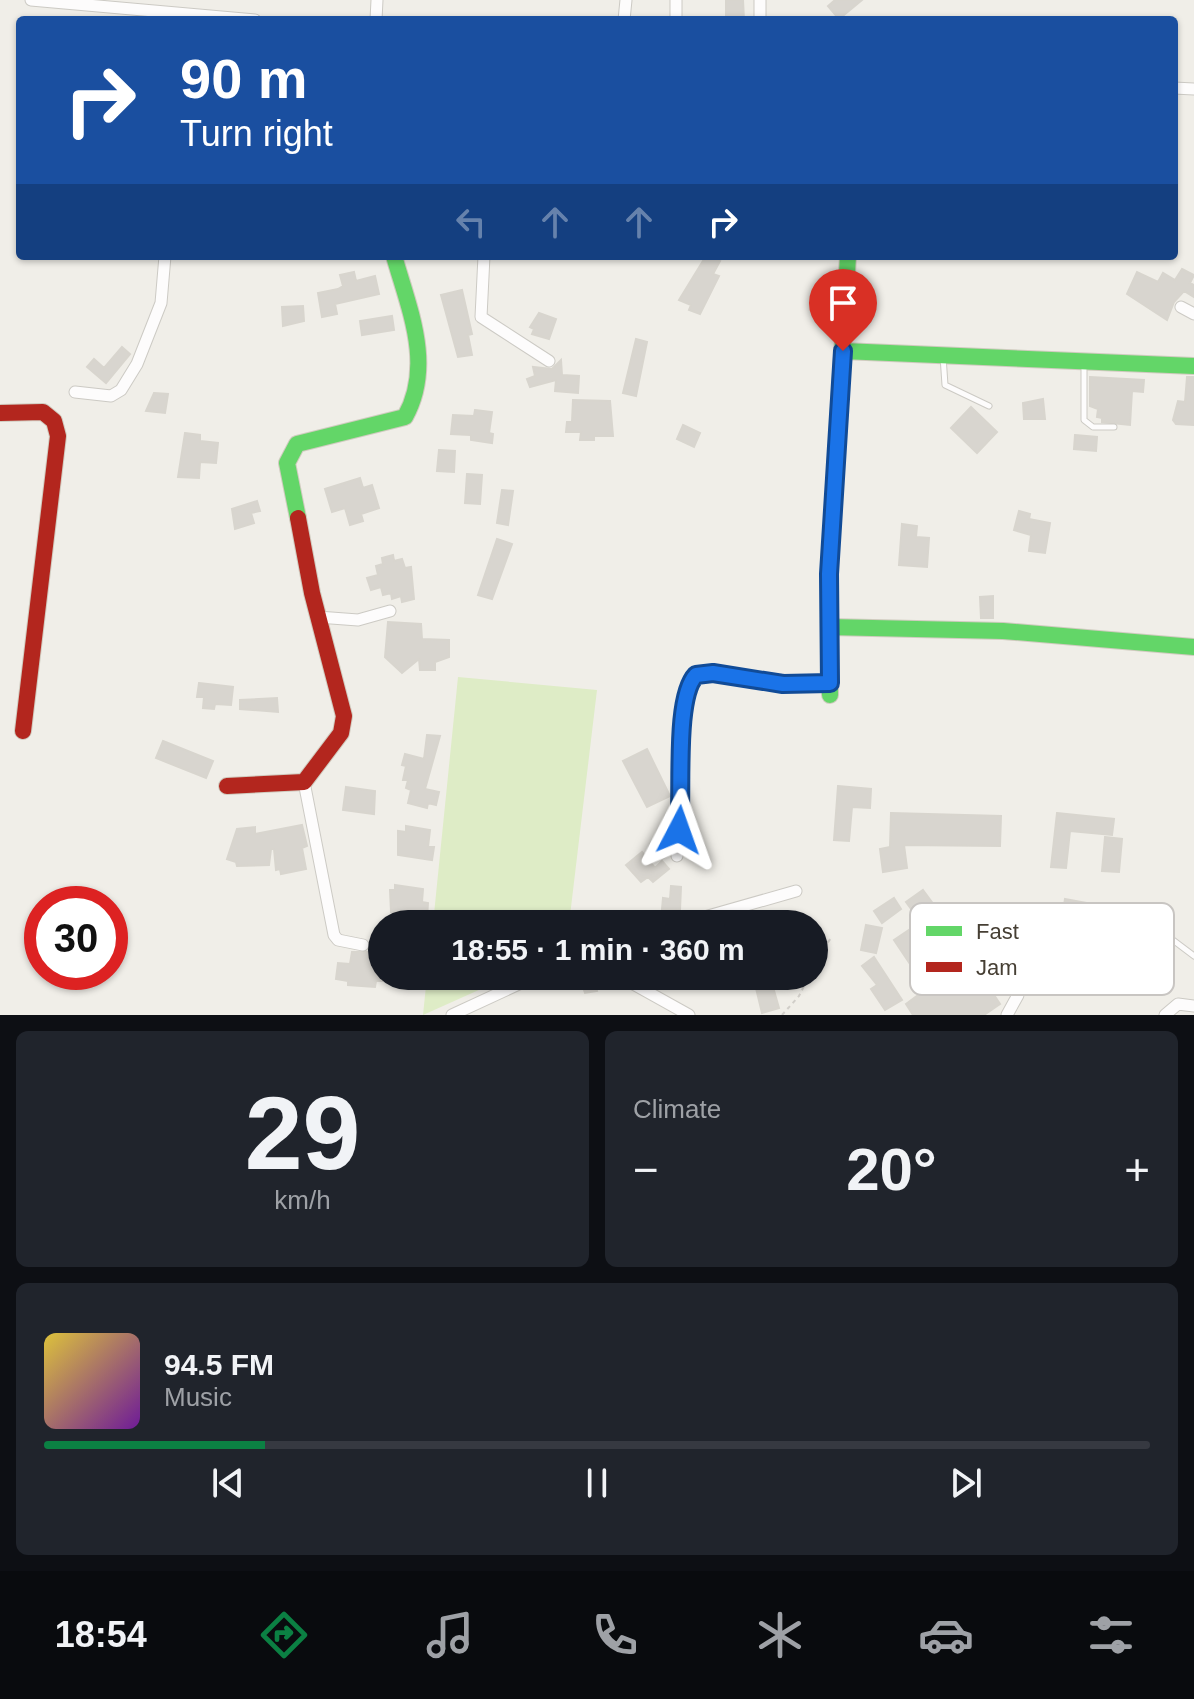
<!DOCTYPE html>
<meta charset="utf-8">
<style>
body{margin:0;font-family:Helvetica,sans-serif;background:#20242c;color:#f1f3f6;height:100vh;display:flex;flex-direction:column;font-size:30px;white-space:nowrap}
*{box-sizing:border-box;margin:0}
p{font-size:26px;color:#9ea1a6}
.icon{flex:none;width:44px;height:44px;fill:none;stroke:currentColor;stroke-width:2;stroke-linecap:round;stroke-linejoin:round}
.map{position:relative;height:1015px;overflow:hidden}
.drawer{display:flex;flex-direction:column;gap:16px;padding:16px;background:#0d0f14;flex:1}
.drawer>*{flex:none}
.top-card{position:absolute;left:16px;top:16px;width:1162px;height:244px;border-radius:8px;box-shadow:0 2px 6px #0004;background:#1a4fa0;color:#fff;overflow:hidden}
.speed{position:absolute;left:24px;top:886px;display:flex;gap:16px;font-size:40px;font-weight:700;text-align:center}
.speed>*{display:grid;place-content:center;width:104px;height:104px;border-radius:50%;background:#171b24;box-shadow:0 2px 6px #0004;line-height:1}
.speed .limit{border:12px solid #d22;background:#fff;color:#111}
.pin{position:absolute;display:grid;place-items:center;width:68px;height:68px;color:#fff;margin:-82px -34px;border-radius:50% 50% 50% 0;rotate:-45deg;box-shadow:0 0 8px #0007}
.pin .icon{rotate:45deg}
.me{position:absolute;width:88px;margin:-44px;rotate:4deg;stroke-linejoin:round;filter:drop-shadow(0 0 6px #0008)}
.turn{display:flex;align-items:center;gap:28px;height:168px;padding:0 32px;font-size:36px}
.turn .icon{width:104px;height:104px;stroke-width:2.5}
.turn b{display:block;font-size:56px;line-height:68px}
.lanes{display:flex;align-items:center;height:76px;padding:0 32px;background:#0003;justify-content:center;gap:40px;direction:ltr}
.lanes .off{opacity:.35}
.big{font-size:60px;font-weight:700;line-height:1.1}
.drawer .tile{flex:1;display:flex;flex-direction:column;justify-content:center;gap:12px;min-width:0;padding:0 28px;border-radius:12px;background:#20242c}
.drawer .dial{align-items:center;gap:0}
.dial b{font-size:104px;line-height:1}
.song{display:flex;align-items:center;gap:24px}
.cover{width:96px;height:96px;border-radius:12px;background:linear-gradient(135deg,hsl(50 70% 55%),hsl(280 70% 35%))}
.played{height:8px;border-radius:4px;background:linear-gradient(90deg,#0b8043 20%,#363941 20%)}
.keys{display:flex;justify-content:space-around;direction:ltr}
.heat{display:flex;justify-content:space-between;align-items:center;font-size:44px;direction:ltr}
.drawer .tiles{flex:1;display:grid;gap:16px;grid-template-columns:1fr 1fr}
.tile:last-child{grid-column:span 2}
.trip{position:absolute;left:368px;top:910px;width:460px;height:80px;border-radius:40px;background:#171b24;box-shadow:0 2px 6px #0004;font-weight:700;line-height:80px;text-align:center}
.tab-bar{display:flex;height:128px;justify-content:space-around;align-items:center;background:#090b0e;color:#9ea1a6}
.tab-bar .icon{width:56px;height:56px}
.tab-bar .active{color:#0b8043}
.tab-bar b{font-size:36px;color:#f1f3f6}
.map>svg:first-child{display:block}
.green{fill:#deecc6}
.building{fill:#d8d5cf;stroke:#d8d5ce;stroke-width:2}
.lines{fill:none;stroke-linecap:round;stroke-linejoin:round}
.lane-casing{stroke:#cccac4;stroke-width:7}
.street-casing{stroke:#cccac4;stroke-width:13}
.fast-casing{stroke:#d0cbbf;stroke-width:18}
.jam-casing{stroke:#d0cbbf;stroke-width:18}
.path{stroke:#d1cec9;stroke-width:2;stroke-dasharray:4 4;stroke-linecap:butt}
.lane{stroke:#fdfcfc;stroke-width:5}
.street{stroke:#fdfcfc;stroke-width:11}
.fast{stroke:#63d668;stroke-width:16}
.jam{stroke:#b3261e;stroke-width:16}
.route-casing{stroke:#114b97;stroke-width:20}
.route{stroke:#1a73e8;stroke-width:14}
.key{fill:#fff;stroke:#c8c5c2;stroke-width:2}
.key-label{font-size:22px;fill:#463f34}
</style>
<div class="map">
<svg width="1194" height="1015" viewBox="0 0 1194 1015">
<rect width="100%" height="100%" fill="#f0eee8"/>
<path class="green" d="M458,677L597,690L569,924H433Z
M427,976H510L423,1015Z"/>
<path class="building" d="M726,0H743L744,20H726Z
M835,0H862L839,19L828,6Z
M706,256L720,261L713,274L719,276L700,314L689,310L691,305L679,300Z
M1182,269L1194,275L1190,283L1194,285V297L1184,291L1174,302L1167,320L1127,294L1137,272L1158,282L1163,273L1175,280Z
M354,272L356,281L375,276L379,294L335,304L337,314L322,317L318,293L338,289L343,286L340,275Z
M462,290L472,334L468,335L472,355L458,357L441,295Z
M303,306L304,321L283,326L282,307Z
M539,313L556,319L549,339L532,334L534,329L530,327Z
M392,316L394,330L362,335L360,321Z
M636,339L647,342L636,396L623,393Z
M122,347L130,354L106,383L87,367L94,359L104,368Z
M561,360L562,375L579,376L578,393L555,391L556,380L530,387L527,379L535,376L533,367L552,369Z
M1090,377L1144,380L1143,392L1132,391L1130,425L1102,422V418L1097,417L1098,409L1090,406Z
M1187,377H1194V425L1176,424L1173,420L1178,401L1185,402Z
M154,393L168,394L165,413L146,411Z
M1043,399L1045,419H1024L1023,403Z
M573,400L610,401L613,436H594V440H580L581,432H566L567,422H572Z
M971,407L997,432L977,453L951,428Z
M475,410L492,412L489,433L493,434L492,443L471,440V435L451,434L453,415L474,416Z
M683,425L700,433L694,447L677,439Z
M185,433L200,435V441L218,443L216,463L200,462L199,478L178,477Z
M1075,435L1097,437L1096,451L1074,449Z
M439,450L455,451L454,472L437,471Z
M467,474L482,475L480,504L465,503Z
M360,478L363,488L372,485L379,508L361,514L363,521L350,525L345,508L332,512L325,489Z
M502,490L513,491L508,525L497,523Z
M257,501L260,511L251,513L254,523L235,529L232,509Z
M1019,511L1030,514L1029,519L1050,523L1045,553L1029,551L1031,535L1014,530Z
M902,524L917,526L916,537L929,538L927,567L899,565Z
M497,539L512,544L492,599L478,595Z
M393,555L394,561L402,559L405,568L411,567L414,599L402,602L401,596L392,599L391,593L383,595L381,587L371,590L367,578L378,575L376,566L383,564L382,558Z
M993,596V618H981L980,597Z
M388,622L421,624L422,639L449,640V657L435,662V670H420L419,659L402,673L385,657Z
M199,683L233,687L231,705L215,704L214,709L203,708L204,697H197Z
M277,698L278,712L240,709V700Z
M427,735L440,736L425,789L439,792L436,805L428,803L427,808L408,803L411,790L406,788L408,780H403L406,766L402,765L405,754L424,759Z
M163,741L213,761L206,778L156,758Z
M647,749L670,796L647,807L623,761Z
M838,786L871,789L870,808L852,807L849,841L834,840Z
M346,787L375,791L374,814L343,810Z
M891,813L1001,816L1000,846L904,845L907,868L883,872L880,849L890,847Z
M1057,813L1114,819L1112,835L1070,831L1066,868L1051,867Z
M302,825L307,846L302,848L306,869L281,874L280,869L276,870L274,849H271L269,865L237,866L236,862L227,859L237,829L255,827V834Z
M406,826L430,830L428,847H434L432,860L398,855V831L406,832Z
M1105,837L1122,839L1119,872L1102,871Z
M642,852L655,868L662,861L669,869L653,882L648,877L641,882L626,865Z
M395,885L423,889L422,902L428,903L427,917L391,912L390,890H395Z
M671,886L681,887L680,910L662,909L663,898L670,899Z
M923,890L937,909L920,921L906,902Z
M894,898L901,909L882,923L874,911Z
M1065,899L1087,903L1085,915L1063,912Z
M951,914L964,934L941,948L944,952L934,959L914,970L894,940L909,930L923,951L945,934L938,922Z
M866,925L882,928L876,953L861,950Z
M352,952H379L377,966H382V981H376L375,987L348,985V981L336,979L338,963L350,964Z
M972,955L982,969L978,971L1000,1004L984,1015H913L906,1004Z
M874,957L902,1000L885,1010L871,989L877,985L862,966Z
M579,976H594L597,991L585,993Z
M761,976H781L773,987L779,1008L762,1013L755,984Z"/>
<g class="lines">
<g class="lane-casing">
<path id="lane" d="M943,356L945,385L989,406
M1084,366V420L1093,427H1114
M1116,909L1137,913L1194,956"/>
</g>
<g class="street-casing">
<path id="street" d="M31,0L255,20
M376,20L377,0
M624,20L626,0
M676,20V0
M760,20V0
M1174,88L1194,89
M484,256L481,317L549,361
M1181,307L1194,314
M75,392L111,396L121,390L137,364L161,303L165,256
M318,617L358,620L390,611
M304,782L334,935L338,940L363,945
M677,856L682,703L689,682L696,675L713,673L783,684L830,683
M680,924L796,891
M619,976L689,1015
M452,1015L536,976
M1007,1015L1018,995
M1165,1015L1178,1004L1194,1006"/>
</g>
<g class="fast-casing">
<path id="fast" d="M843,351L1194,366
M298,518L287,463L297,444L405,417C434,365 409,309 394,256
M829,627L1003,631L1194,647
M830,695L829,574L848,256"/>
</g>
<g class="jam-casing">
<path id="jam" d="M0,413L43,412L54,421L58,436L23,731
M227,786L304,782L341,733L344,716L312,593L298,518"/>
</g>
<path class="path" d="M814,962L831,938
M782,1015L799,996L809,976"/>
<use href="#lane" class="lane"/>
<use href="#street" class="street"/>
<use href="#fast" class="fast"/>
<use href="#jam" class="jam"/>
</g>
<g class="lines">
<g class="route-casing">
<path id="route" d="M679,830C683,793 674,698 696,675L713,673L783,684L830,683L829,574L843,351"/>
</g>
<use href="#route" class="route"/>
</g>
<rect x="910" y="903" width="264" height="92" rx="12" class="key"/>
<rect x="926" y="926" width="36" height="10" fill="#63d668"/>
<rect x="926" y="962" width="36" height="10" fill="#b3261e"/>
<g class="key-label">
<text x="976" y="939">Fast</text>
<text x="976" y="975">Jam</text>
</g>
</svg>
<div class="speed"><div class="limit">30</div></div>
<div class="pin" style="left:843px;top:351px;background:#d93025"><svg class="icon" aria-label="arrive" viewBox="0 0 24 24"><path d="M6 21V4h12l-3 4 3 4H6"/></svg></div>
<svg class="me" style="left:679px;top:830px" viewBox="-20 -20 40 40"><path d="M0-17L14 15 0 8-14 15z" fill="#1a73e8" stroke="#fff" stroke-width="4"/></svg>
<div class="trip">18:55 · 1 min · 360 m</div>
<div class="top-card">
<div class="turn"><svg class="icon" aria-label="right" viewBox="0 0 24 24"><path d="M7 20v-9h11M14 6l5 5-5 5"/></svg><div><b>90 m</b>Turn right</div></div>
<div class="lanes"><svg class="icon off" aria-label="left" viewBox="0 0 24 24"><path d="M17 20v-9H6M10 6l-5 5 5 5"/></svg><svg class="icon off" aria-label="ahead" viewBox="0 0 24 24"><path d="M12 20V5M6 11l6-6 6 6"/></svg><svg class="icon off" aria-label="ahead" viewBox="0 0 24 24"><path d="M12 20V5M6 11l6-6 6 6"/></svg><svg class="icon" aria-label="right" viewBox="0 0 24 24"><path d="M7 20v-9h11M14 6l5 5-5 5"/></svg></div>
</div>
</div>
<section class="drawer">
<div class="tiles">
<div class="tile dial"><b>29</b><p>km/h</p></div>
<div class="tile"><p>Climate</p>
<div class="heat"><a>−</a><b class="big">20°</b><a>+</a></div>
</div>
<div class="tile">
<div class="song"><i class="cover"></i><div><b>94.5 FM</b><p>Music</p></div></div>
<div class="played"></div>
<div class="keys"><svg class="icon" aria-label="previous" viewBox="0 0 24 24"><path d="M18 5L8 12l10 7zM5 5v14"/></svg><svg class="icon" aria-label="pause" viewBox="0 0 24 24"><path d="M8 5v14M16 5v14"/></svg><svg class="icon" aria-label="next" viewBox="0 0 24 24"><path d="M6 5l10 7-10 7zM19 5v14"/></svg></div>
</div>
</div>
</section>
<nav class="tab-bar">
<b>18:54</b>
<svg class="icon active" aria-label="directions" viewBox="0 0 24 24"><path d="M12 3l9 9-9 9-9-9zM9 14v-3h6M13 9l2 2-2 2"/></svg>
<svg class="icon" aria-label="music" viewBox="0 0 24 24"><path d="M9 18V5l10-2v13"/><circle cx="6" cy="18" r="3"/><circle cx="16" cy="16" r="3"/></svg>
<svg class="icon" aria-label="phone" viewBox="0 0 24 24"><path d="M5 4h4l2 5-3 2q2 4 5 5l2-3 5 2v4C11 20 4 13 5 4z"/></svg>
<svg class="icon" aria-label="climate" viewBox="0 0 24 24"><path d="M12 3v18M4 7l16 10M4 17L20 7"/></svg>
<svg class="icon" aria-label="car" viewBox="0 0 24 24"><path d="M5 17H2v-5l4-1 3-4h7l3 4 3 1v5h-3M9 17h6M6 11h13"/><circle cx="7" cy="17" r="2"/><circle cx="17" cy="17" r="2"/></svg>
<svg class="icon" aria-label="filters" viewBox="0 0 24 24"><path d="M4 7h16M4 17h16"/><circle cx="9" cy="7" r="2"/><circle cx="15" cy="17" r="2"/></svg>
</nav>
